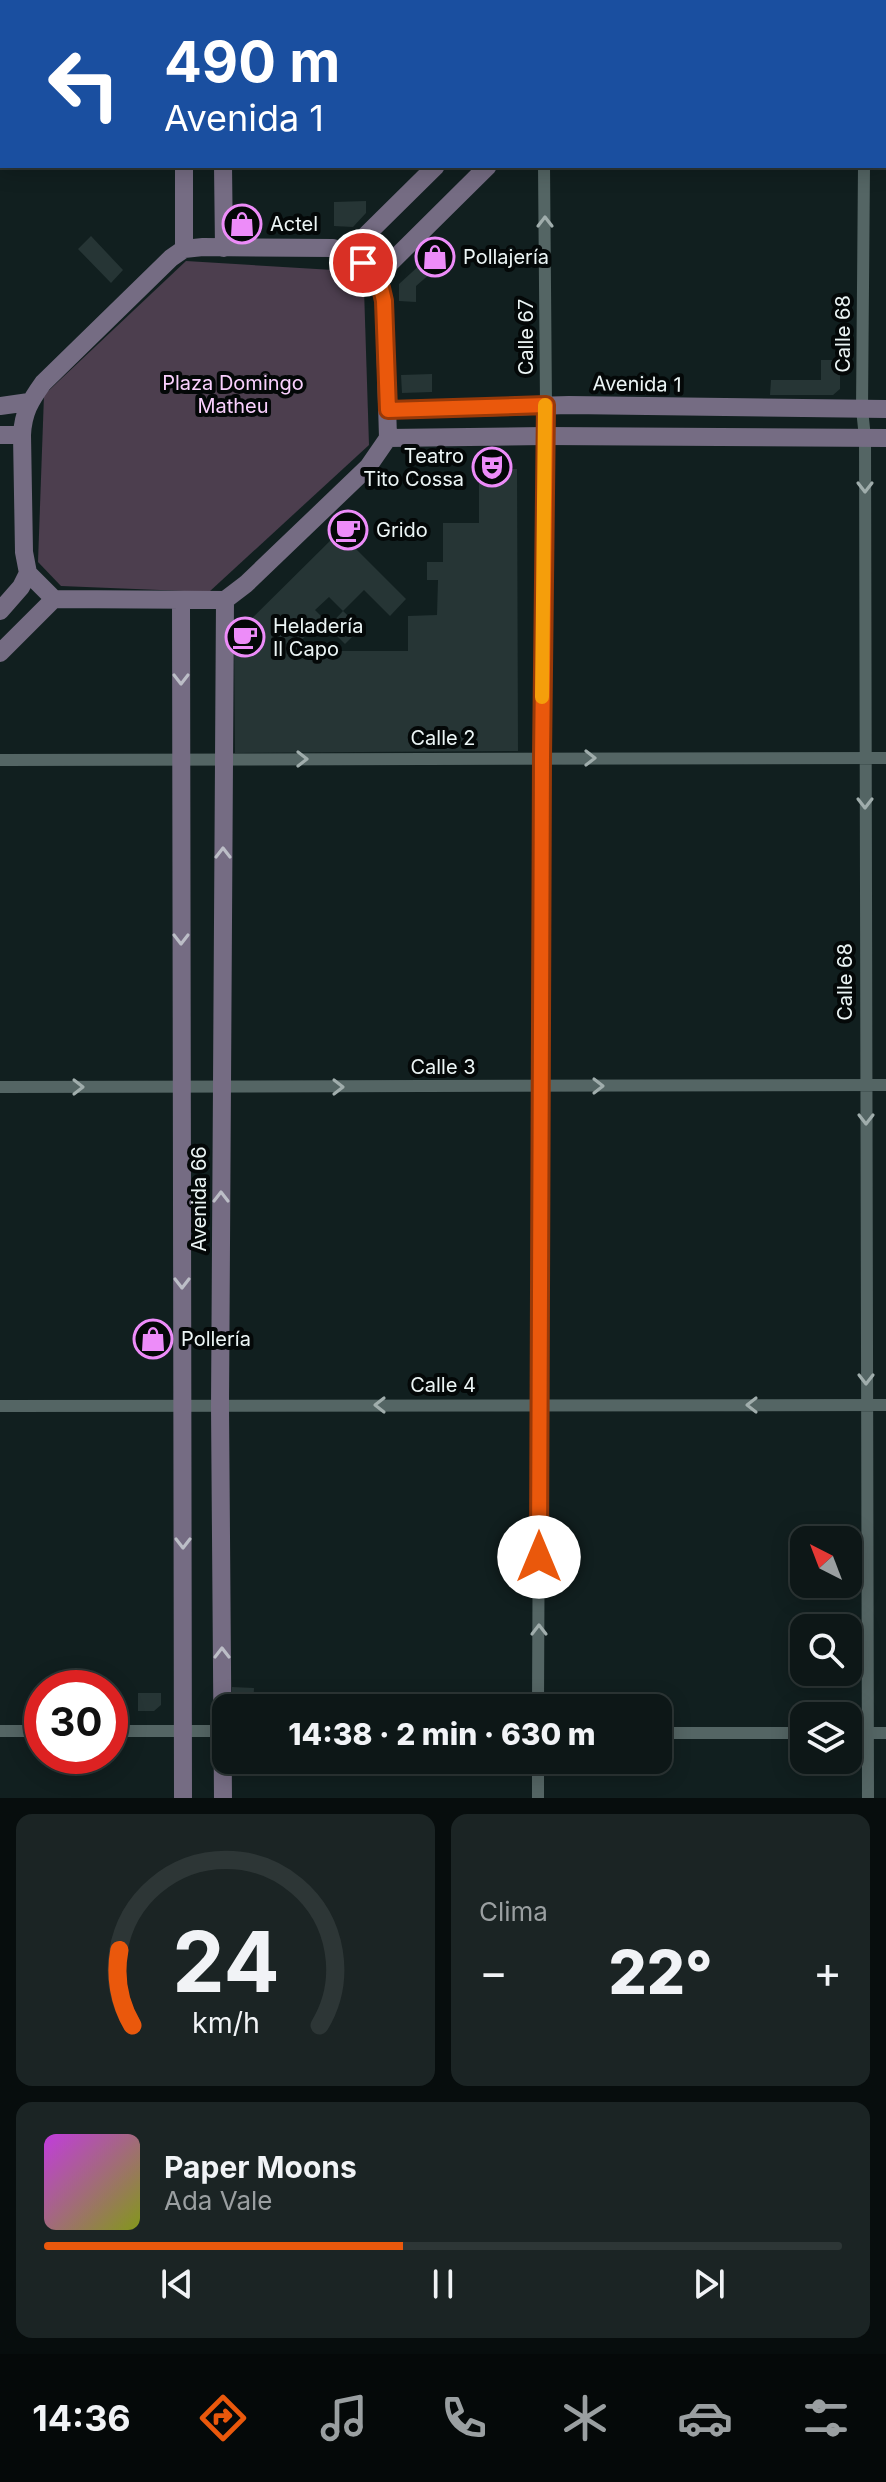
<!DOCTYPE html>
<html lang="es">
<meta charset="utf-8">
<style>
body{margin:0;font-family:Inter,sans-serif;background:#1b2424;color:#f1f3f6;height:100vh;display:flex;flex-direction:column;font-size:30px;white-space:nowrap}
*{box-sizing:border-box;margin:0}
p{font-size:26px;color:#9a9fa1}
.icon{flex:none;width:44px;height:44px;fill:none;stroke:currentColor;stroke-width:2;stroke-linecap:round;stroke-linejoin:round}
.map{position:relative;height:1798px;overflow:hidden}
.side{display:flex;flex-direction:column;gap:16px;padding:16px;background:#070d0d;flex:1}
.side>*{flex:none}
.top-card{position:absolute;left:0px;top:0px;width:886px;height:168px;box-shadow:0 4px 20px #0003,0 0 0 2px #2d3636;background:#1a4fa0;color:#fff;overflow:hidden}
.needle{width:52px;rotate:318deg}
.fabs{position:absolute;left:790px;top:1526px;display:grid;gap:16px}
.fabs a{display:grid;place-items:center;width:72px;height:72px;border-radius:16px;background:#0d1717;box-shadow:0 4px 20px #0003,0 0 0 2px #2d3636;font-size:40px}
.speed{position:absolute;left:24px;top:1670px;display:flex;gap:16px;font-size:40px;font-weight:700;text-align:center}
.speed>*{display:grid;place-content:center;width:104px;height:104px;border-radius:50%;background:#0d1717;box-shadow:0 4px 20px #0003,0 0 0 2px #2d3636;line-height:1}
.speed .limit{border:12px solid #d22;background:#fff;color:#111}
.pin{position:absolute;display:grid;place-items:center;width:68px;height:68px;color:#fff;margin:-34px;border:4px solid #fff;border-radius:50%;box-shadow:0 2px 8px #0007}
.me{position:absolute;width:88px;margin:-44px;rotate:0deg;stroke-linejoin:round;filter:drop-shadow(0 0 6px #0008)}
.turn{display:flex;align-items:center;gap:28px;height:168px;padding:0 32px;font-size:36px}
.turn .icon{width:104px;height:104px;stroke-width:2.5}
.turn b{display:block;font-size:56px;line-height:68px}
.big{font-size:60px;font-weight:800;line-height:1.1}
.side .tile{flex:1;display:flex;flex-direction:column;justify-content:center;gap:12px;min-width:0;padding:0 28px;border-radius:16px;background:#1b2424}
.side .dial{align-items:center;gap:0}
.dial svg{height:208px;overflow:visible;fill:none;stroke:#2d3636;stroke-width:7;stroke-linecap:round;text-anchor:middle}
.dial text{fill:#f1f3f6;stroke:none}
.song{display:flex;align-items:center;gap:24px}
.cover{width:96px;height:96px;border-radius:12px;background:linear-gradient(135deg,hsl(290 70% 55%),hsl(70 70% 35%))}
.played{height:8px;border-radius:4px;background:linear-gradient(90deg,#ea580c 45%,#2d3636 45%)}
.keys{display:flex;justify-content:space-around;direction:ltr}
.heat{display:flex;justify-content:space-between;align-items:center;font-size:44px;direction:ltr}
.side .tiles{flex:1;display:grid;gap:16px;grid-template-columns:1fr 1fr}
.tile:last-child{grid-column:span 2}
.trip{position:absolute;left:212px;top:1694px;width:460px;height:80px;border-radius:16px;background:#0d1717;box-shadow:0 4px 20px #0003,0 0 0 2px #2d3636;font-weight:800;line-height:80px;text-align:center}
.menu{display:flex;height:128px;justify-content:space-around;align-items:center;background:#050909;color:#9a9fa1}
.menu .icon{width:56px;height:56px}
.menu .active{color:#ea580c}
.menu b{font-size:36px;color:#f1f3f6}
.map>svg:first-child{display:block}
.green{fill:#4c3e4e}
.building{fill:#263535}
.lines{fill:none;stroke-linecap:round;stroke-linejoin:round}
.street{stroke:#546564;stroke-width:12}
.secondary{stroke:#756c83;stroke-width:18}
.oneway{stroke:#a0adac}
.oneway2{stroke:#bcbec7}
.route-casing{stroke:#983908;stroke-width:20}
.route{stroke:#ea580c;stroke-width:14}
.slow{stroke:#f59e0b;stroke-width:14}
.labels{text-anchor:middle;stroke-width:8;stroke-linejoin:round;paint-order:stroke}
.poi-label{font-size:20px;fill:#ecf5f5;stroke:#040808;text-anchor:start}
.street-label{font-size:20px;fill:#ecf5f5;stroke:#040808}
.park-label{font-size:20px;fill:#fad0fe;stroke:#040808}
</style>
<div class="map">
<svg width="886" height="1798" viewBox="0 0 886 1798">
<rect width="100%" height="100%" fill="#111f1f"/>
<path class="green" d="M186,261L333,270L364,289L369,445L209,592L61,586L38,562L44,395Z"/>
<path class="building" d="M366,201V213L353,227L334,226V202Z
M91,236L123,270L111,283L78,249Z
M422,263L431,273L416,286V302L399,301V284Z
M821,360H840V389L833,395H770L771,380H821Z
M432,374V392L402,393L401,375Z
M479,469H517L518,751L235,753L234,636L339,532L406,599L390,616L364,590L343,611L329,597L315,610L323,618L297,645V651H408V616L437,615L438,580H427V562H443V523H479Z
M343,611L361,628L345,644L328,627Z
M232,1687L254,1688L253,1708H232Z
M138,1693H161V1705L154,1711H138Z"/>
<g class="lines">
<path class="street" d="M544,2V0
M865,2V0
M0,86H2
M884,89H886
M864,166L862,409L865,438L868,1798
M0,760L886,758
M0,1087L886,1085
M0,1406L886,1405
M538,1708L542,758L546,405L544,166
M0,1731H42
M110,1731H226
M658,1733H804
M848,1733H886
M538,1798V1760"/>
<path class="secondary" d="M223,0V2
M185,2V0
M603,2L605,0
M653,2L655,0
M223,166L224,248
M203,247L333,248C359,254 378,274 384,301L388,438L368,467L246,584L225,600L54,599L28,573L24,552L22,435C23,413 30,401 43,383L171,258L184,249Z
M184,249V166
M349,252L436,166
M375,278L488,166
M0,406L29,402
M388,410L569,405L886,409
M0,435H22
M388,438L545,436L886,438
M181,601L183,1798
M0,611L21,587L28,573
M0,653L54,599
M223,1798L220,1406L225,600"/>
</g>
<defs><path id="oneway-chevron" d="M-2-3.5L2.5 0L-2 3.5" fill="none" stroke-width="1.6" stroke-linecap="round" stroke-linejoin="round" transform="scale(2)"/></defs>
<g class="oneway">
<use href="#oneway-chevron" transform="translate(545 222) rotate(-90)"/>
<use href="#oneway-chevron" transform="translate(865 487) rotate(90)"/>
<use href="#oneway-chevron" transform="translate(590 758)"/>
<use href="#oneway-chevron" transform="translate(302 759)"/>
<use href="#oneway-chevron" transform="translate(865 803) rotate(90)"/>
<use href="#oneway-chevron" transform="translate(598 1086)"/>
<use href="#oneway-chevron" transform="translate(78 1087)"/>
<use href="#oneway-chevron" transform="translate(338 1087)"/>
<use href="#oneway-chevron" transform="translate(866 1119) rotate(90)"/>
<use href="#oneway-chevron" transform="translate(866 1379) rotate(90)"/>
<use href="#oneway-chevron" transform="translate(380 1405) rotate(180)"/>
<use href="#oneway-chevron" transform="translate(752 1405) rotate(180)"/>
<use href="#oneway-chevron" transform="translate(539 1630) rotate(-90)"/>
</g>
<g class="oneway2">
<use href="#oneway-chevron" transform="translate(181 679) rotate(90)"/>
<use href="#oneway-chevron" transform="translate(223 853) rotate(-90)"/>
<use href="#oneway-chevron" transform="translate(181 939) rotate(90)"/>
<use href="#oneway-chevron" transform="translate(221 1197) rotate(-90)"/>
<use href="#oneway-chevron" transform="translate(182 1283) rotate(90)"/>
<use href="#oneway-chevron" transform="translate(183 1543) rotate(90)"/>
<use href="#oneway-chevron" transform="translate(222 1653) rotate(-90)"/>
</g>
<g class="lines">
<g class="route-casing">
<path id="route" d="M363,263L381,288L384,301L388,410L546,405L542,758L539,1557"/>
</g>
<use href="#route" class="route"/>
<path class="slow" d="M542,697L545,405"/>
</g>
<defs>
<g id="shop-ring" transform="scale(2)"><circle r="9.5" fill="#040808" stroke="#ed8cf9" stroke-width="1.5"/><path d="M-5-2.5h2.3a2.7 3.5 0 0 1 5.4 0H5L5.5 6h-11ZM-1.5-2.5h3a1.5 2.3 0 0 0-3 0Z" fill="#ed8cf9"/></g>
<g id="theatre-ring" transform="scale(2)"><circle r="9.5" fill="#040808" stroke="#ed8cf9" stroke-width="1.5"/><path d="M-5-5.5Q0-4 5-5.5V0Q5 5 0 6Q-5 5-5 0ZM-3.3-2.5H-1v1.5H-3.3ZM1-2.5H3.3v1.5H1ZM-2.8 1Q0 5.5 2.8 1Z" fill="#ed8cf9"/></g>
<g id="cafe-ring" transform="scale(2)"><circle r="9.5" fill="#040808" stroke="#ed8cf9" stroke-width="1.5"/><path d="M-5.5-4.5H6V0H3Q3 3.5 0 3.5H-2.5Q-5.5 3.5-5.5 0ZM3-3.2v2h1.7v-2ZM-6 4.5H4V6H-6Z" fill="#ed8cf9"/></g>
</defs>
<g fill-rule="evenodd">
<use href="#shop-ring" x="242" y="224"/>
<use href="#shop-ring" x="435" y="257"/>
<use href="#theatre-ring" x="492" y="467"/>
<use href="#cafe-ring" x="348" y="530"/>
<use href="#cafe-ring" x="245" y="637"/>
<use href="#shop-ring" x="153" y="1339"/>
</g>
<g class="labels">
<g class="poi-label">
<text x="270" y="231">Actel</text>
<text x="463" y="264">Pollajería</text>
<text x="464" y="463" text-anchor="end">Teatro<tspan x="464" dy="23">Tito Cossa</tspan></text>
<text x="376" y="537">Grido</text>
<text x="273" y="633">Heladería<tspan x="273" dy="23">Il Capo</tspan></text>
<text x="181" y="1346">Pollería</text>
</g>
<g class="street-label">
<text transform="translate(843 334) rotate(-90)" y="7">Calle 68</text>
<text transform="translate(526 337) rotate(-90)" y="7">Calle 67</text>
<text transform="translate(637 384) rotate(1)" y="7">Avenida 1</text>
<text x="443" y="745">Calle 2</text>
<text transform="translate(845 982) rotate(-90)" y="7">Calle 68</text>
<text x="443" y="1074">Calle 3</text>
<text transform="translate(199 1199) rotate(-90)" y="7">Avenida 66</text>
<text x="443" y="1392">Calle 4</text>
</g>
<g class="park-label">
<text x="233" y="390">Plaza Domingo<tspan x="233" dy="23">Matheu</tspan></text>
</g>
</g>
</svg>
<div class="fabs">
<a><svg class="needle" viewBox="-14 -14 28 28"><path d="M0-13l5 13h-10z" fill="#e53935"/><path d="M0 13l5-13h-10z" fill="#9a9fa1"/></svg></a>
<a><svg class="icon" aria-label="search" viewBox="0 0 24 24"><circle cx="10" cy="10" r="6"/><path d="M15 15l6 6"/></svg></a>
<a><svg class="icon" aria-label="layers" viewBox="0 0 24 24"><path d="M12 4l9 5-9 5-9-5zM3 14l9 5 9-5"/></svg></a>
</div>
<div class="speed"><div class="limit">30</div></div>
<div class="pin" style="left:363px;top:263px;background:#d93025"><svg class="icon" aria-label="arrive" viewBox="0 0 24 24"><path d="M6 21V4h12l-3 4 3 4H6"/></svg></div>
<svg class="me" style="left:539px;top:1557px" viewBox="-20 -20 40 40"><circle r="19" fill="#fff"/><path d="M0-13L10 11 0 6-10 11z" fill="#ea580c"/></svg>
<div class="trip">14:38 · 2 min · 630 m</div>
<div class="top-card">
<div class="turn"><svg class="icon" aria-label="left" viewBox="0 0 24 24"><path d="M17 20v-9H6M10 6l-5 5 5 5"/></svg><div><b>490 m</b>Avenida 1</div></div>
</div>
</div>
<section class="side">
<div class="tiles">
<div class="tile dial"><svg viewBox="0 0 100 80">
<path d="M14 69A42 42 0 1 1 86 69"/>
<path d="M14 69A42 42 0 0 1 9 40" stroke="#ea580c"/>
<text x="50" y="56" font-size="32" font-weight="700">24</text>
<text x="50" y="72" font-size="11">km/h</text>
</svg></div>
<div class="tile"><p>Clima</p>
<div class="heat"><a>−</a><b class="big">22°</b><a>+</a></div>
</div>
<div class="tile">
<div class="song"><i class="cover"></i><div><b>Paper Moons</b><p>Ada Vale</p></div></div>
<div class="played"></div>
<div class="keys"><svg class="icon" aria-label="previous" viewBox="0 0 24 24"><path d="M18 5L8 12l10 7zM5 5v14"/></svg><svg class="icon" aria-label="pause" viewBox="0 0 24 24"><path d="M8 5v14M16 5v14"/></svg><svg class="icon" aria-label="next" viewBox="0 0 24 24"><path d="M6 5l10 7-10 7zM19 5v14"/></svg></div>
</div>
</div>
</section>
<nav class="menu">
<b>14:36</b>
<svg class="icon active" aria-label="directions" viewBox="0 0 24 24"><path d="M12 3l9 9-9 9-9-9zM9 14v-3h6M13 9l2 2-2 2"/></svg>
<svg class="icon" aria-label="music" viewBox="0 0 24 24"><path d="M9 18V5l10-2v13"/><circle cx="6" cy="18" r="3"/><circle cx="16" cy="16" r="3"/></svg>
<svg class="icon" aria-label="phone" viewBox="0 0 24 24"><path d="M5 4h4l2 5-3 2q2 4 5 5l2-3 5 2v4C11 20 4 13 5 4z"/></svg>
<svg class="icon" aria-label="climate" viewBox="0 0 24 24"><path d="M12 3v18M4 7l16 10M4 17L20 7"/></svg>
<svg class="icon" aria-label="car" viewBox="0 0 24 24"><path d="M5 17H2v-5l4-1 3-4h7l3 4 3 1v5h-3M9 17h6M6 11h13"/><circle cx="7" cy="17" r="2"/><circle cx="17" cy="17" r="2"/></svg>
<svg class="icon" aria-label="filters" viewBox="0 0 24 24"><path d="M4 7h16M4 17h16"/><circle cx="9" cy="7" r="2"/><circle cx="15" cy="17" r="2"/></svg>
</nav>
